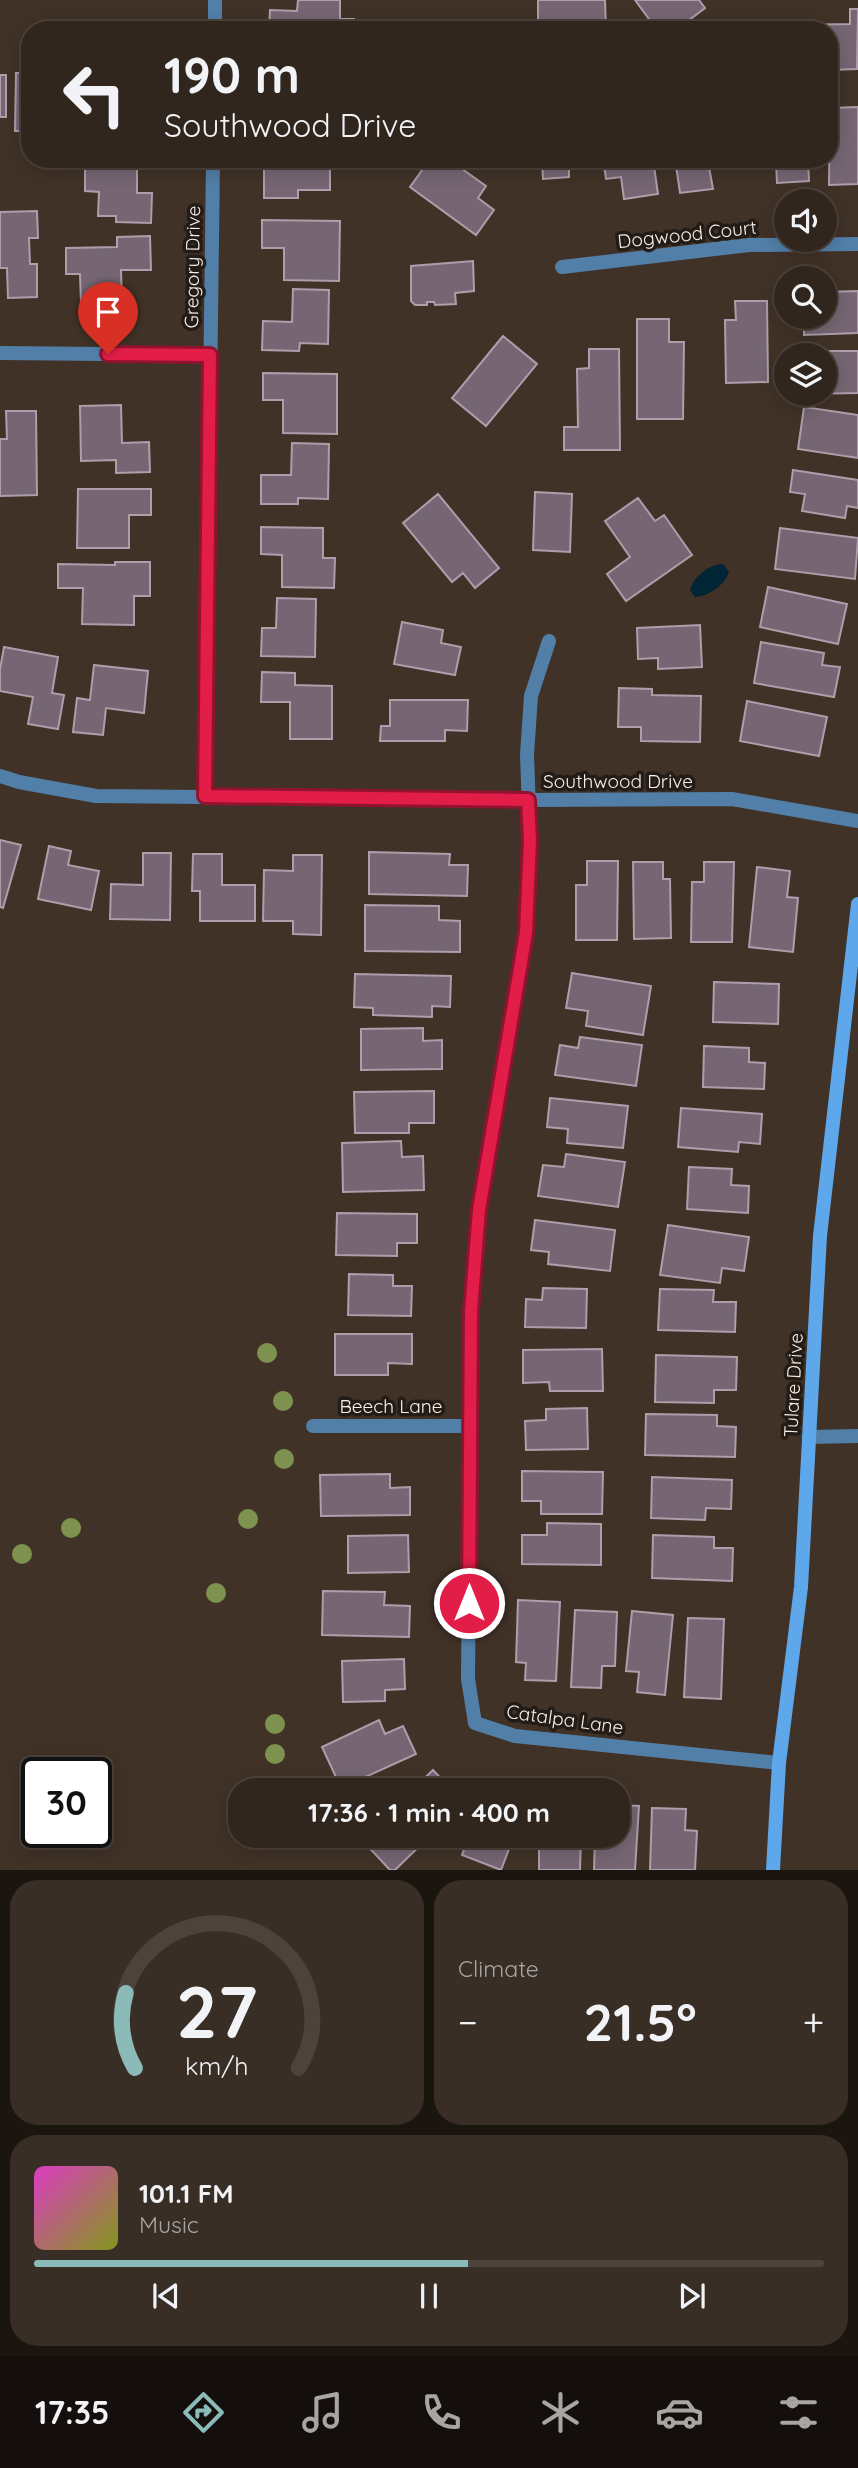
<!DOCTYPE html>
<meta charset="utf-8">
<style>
body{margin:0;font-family:Quicksand,sans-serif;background:#392e26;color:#f1f3f6;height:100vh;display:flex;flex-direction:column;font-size:26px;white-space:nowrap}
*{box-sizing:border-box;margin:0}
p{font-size:23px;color:#a8a5a4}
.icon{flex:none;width:38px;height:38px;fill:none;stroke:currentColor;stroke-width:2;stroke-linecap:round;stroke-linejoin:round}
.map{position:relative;height:1870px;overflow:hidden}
.sheet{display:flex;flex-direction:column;gap:10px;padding:10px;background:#1b1510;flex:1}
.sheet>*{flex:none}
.banner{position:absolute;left:21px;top:21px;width:817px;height:147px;border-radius:28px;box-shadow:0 4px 18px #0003,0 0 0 2px #4c433b;background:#31261d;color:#f1f3f6;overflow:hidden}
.fabs{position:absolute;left:774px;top:189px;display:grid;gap:14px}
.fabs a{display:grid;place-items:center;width:63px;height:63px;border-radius:50%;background:#31261d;box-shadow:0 4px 18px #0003,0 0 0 2px #4c433b;font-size:35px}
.speed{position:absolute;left:21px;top:1757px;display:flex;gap:14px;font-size:35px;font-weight:700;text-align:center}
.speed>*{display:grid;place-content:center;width:91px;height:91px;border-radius:50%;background:#31261d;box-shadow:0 4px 18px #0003,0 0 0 2px #4c433b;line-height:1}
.speed .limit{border:4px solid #111;border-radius:10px;background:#fff;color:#111}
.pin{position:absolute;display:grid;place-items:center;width:60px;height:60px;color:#fff;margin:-72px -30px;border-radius:50% 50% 50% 0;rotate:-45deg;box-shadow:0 0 7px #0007}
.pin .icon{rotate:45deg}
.me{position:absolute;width:77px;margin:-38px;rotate:0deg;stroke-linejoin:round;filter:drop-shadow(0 0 5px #0008)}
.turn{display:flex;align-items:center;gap:24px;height:147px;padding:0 28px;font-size:32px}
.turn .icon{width:91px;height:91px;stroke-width:2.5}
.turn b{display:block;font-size:49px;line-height:60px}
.big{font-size:52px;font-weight:700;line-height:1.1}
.sheet .card{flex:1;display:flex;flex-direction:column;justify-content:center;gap:10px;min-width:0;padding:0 24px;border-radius:28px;background:#392e26}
.sheet .dial{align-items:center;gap:0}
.dial svg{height:182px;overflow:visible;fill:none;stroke:#4c433b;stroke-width:7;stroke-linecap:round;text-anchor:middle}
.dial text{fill:#f1f3f6;stroke:none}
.song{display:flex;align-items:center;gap:21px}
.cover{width:84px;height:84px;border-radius:10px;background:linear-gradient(135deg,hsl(310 70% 55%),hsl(70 70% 35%))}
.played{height:7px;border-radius:4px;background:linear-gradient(90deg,#8bbbb9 55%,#4c433b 55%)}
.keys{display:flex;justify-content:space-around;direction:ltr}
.heat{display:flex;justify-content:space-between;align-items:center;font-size:38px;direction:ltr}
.sheet .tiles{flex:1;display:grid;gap:10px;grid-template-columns:1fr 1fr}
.card:last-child{grid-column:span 2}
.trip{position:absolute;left:228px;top:1778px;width:402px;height:70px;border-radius:28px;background:#31261d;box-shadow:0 4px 18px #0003,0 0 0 2px #4c433b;font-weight:700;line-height:70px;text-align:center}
.dock{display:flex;height:112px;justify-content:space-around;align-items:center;background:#140f0c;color:#a8a5a4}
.dock .icon{width:49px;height:49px}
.dock .current{color:#8bbbb9}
.dock b{font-size:32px;color:#f1f3f6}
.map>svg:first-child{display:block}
.water{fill:#012534}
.building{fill:#766673;stroke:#ae9dab;stroke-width:2}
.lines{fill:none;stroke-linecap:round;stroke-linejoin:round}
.street{stroke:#527fa8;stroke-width:14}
.secondary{stroke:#5da7ea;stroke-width:14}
.tree{fill:#7e9250}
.route-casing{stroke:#92132f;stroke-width:18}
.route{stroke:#e11d48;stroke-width:12}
.labels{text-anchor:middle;stroke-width:7;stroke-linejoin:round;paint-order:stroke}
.street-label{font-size:19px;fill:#f8eee7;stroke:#221b16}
</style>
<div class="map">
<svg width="858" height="1870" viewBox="0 0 858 1870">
<rect width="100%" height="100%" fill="#413227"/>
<path class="water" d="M723,564L729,572C724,586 709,596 695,597L690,590C694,576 708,565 723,564Z"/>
<path class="building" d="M298,0H340V19H354L353,30H269L270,10L297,11Z
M538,0H605L606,30H538Z
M635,0H699L705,8L676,30H657Z
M850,9H858L857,69L830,70V30H793V25L850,24Z
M16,73H30V131H15Z
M0,75H6V117H0Z
M858,107V184L829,185L830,108Z
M293,159H330V190H298V198H264V167L293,168Z
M430,159H448L486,186L478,198L494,210L476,235L410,187Z
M526,159H569V177L543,179L542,160Z
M603,159H653L658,194L624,199L621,177L606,179Z
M675,159H722L723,165L709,167L713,189L680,193Z
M766,159H808L809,181L777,183L776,163L767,164Z
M85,163L137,164V193H152L151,223L116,222V216H98L99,192L85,191Z
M37,211L38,238H29L30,264H37V297L8,298L7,268H0V212Z
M262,220L340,221L339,281L284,280V248H262Z
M150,236L151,270H121L122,303L81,304L80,274H66V248L117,247V237Z
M473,261L474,291L455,293L456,304L435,305L434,302H427V305H415L411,301V266Z
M293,289L329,290L328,344L300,343L299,351L262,350L263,321L292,322Z
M858,291V333L804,335V317H824V292Z
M735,301H767L768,382L726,383L725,320H736Z
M637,319H669V342H684L683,419H637Z
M503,336L537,364L486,426L452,398Z
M589,349H619L620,450H564V427H578L577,369L589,368Z
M805,351H858V393L806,394H824V355H805Z
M263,373L337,374V434L283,433V400H263Z
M121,405L122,443L149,442L150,472L116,473V460L81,461L80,406Z
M804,407L858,415V458L798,449Z
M6,411H36L37,495L0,496V439H7Z
M292,443L329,444L328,499L298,498V504H261V475H291Z
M793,470L858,480V508L847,506L845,518L802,511L805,494L790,492Z
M78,489H151V515H129V548H77Z
M535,492L572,494L570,552L533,550Z
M438,494L499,568L475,588L463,573L452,582L403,523Z
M638,498L655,521L664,515L692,555L626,601L607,574L630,557L605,521Z
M261,527L323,528V558H335L334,588L282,587V555L261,554Z
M780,528L858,538L855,579L775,569Z
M115,562H150V596H134V625L82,624L83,588H58V564L115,565Z
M768,587L847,604L838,644L760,627Z
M277,598L316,599L315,657L261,656L262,628H276Z
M402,622L443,630L441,643L461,647L455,675L394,664Z
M700,625L702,667L658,669V658L638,659L637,628Z
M761,642L824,653L822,665L840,667L834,697L754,683Z
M4,647L58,657L52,693L64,695L58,729L28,724L33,697L0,691V669Z
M94,665L148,671L144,713L106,708L103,735L73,732L77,698L90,700Z
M262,672L295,673V685L332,686V739H290V702H261Z
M619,688L652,689V695L701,696L700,742L641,741V727H618Z
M390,700H468L467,731L445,730V741H380L381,726H390Z
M747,701L827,717L819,756L740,741Z
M0,840L21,845L3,908L0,907Z
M49,846L71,851L68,865L99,871L91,910L38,899Z
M369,852L450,854L449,865H468L467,896L369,894Z
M143,853H171L170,920L110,919L111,884L143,885Z
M193,854H222V885H255V921H200V891H192Z
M293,855H322L321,935L293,934V921H263L264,870L293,871Z
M587,861H618L617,940H576V885H587Z
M633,862H663V879H670L671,938L634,939Z
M704,862H734L732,942H691L692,882H704Z
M757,867L790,871L787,897L798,898L793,952L749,947Z
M365,905L439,906V920L460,921V952L365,951Z
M572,973L651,986L643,1035L586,1026L588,1011L566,1008Z
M355,974L451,976L450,1007L432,1006V1017L373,1015V1008L354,1007Z
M714,982L779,984L778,1024L713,1022Z
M423,1028V1041L442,1040V1069L361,1070V1029Z
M580,1037L642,1045L636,1086L555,1075L560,1045L578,1048Z
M704,1046L749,1048V1062L765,1063L764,1089L703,1087Z
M434,1091V1123H409V1133H355L354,1092Z
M550,1098L628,1106L623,1148L567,1143L568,1129L547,1127Z
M681,1108L762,1114L760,1144L739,1142L738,1152L678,1147Z
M401,1141L402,1157L423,1156L424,1190L343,1192L342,1143Z
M566,1154L625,1162L618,1207L538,1196L543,1165L564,1167Z
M689,1167L732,1169L731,1185L749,1186L748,1213L687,1209Z
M337,1213L417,1214V1243H397V1256L336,1255Z
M535,1220L615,1230L610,1271L548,1264L549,1252L531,1250Z
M668,1225L749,1237L744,1271L722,1268L720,1283L660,1275Z
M349,1274L393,1275V1286H412L411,1316L348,1315Z
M543,1288L587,1289L586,1328L525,1327L526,1299L542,1300Z
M660,1289L714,1290L713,1302H736L735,1332L658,1330Z
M335,1334H412V1364L388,1363V1375H335Z
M602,1349L603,1391H550L549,1382L523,1383V1350Z
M656,1355L737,1357L736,1390H714V1403L655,1402Z
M587,1408L588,1449L526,1450L525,1421L546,1420V1409Z
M646,1414L717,1415V1426L736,1427L735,1457L645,1455Z
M522,1471L603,1472L602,1514H541V1501H522Z
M390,1474V1488L410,1487V1515L321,1516L320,1475Z
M652,1477L732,1480L731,1509L706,1508L705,1520L651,1518Z
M547,1523L601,1524V1565L522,1564V1535H547Z
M408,1535L409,1572L348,1573V1536Z
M653,1535L714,1537V1548H733L732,1581L652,1578Z
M323,1591L385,1592L384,1605L410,1606L409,1637L322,1635Z
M518,1600L560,1602L556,1681L525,1680L526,1663L516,1662Z
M575,1610L617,1612L615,1666H602L601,1688L571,1687Z
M632,1611L673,1615L665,1695L637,1692L639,1672L626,1671Z
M688,1618L724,1619L721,1699L684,1697Z
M404,1659L405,1689L385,1690V1701L343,1702L342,1661Z
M379,1720L385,1734L403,1726L416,1754L341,1788L322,1747Z
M433,1770L452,1790H412Z
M618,1805L639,1806L635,1870H594L595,1836H618Z
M652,1808L686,1809L685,1830L697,1831L695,1870H650Z
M364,1836H430L395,1870H390L361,1839Z
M469,1836H514L501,1870L462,1855Z
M539,1836H581L580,1870H539Z"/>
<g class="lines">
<path class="street" d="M215,30V0
M562,267L749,245L858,244
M0,353L210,355
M549,641L531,696L527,754L530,840L526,933L479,1210L471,1311L468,1679L475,1723L515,1736L779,1763
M0,776L19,782L96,796L528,800L732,799L858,821
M205,796L213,159
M313,1426H469
M809,1437L858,1436"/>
<path class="secondary" d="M773,1870L779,1763L801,1587L820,1236L858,904"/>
</g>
<g class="tree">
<circle cx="267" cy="1353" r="10"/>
<circle cx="283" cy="1401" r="10"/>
<circle cx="284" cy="1459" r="10"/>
<circle cx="248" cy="1519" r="10"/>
<circle cx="71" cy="1528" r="10"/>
<circle cx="22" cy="1554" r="10"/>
<circle cx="216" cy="1593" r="10"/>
<circle cx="275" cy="1724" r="10"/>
<circle cx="275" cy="1754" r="10"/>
</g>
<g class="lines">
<g class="route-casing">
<path id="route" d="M108,354L210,355L205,796L528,800L530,840L526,933L479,1210L471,1311L469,1603"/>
</g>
<use href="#route" class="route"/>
</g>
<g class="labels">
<g class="street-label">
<text transform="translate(687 234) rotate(-6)" y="7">Dogwood Court</text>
<text transform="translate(192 267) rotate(-89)" y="7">Gregory Drive</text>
<text x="618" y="788">Southwood Drive</text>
<text transform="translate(793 1385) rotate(-87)" y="7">Tulare Drive</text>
<text x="391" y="1413">Beech Lane</text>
<text transform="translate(565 1719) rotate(8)" y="7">Catalpa Lane</text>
</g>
</g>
</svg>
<div class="fabs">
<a><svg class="icon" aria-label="sound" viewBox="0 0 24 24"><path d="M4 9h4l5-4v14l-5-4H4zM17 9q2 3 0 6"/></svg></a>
<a><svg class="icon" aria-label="search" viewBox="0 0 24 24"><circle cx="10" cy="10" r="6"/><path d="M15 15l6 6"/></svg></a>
<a><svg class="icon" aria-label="layers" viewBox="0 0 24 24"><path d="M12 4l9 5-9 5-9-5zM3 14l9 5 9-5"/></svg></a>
</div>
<div class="speed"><div class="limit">30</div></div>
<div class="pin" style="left:108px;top:354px;background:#d93025"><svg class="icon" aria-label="arrive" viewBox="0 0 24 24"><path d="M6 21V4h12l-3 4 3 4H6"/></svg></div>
<svg class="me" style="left:469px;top:1603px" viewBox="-20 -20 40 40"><circle r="17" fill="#e11d48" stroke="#fff" stroke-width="3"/><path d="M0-11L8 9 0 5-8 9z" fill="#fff"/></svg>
<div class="trip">17:36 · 1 min · 400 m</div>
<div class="banner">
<div class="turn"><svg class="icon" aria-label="left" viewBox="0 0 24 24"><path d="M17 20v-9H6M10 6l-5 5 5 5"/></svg><div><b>190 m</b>Southwood Drive</div></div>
</div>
</div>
<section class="sheet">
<div class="tiles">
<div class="card dial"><svg viewBox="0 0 100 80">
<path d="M14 69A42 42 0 1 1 86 69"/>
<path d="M14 69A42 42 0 0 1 10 36" stroke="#8bbbb9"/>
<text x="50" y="56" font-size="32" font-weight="700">27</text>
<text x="50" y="72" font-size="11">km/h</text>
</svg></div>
<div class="card"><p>Climate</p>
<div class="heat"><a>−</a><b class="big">21.5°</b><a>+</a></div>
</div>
<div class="card">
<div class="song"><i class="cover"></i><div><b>101.1 FM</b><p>Music</p></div></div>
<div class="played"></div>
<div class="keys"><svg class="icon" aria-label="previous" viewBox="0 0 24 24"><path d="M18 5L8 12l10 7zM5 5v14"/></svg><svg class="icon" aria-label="pause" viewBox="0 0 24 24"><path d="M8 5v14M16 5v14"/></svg><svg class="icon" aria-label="next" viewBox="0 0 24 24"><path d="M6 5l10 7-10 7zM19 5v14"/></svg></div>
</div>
</div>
</section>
<nav class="dock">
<b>17:35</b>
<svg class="icon current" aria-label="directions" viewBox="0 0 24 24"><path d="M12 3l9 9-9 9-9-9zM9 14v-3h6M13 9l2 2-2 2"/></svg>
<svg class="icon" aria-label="music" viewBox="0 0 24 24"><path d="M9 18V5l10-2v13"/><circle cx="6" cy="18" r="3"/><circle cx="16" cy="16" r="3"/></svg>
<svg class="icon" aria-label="phone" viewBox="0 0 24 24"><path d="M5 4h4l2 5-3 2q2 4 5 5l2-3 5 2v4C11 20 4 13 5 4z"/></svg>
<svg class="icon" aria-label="climate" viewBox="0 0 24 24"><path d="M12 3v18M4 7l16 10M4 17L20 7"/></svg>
<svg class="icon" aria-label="car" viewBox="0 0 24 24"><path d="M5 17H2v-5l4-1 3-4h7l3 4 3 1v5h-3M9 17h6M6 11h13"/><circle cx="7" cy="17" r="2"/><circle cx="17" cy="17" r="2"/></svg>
<svg class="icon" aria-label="filters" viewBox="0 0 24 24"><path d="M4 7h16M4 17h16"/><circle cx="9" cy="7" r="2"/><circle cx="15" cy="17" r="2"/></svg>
</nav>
